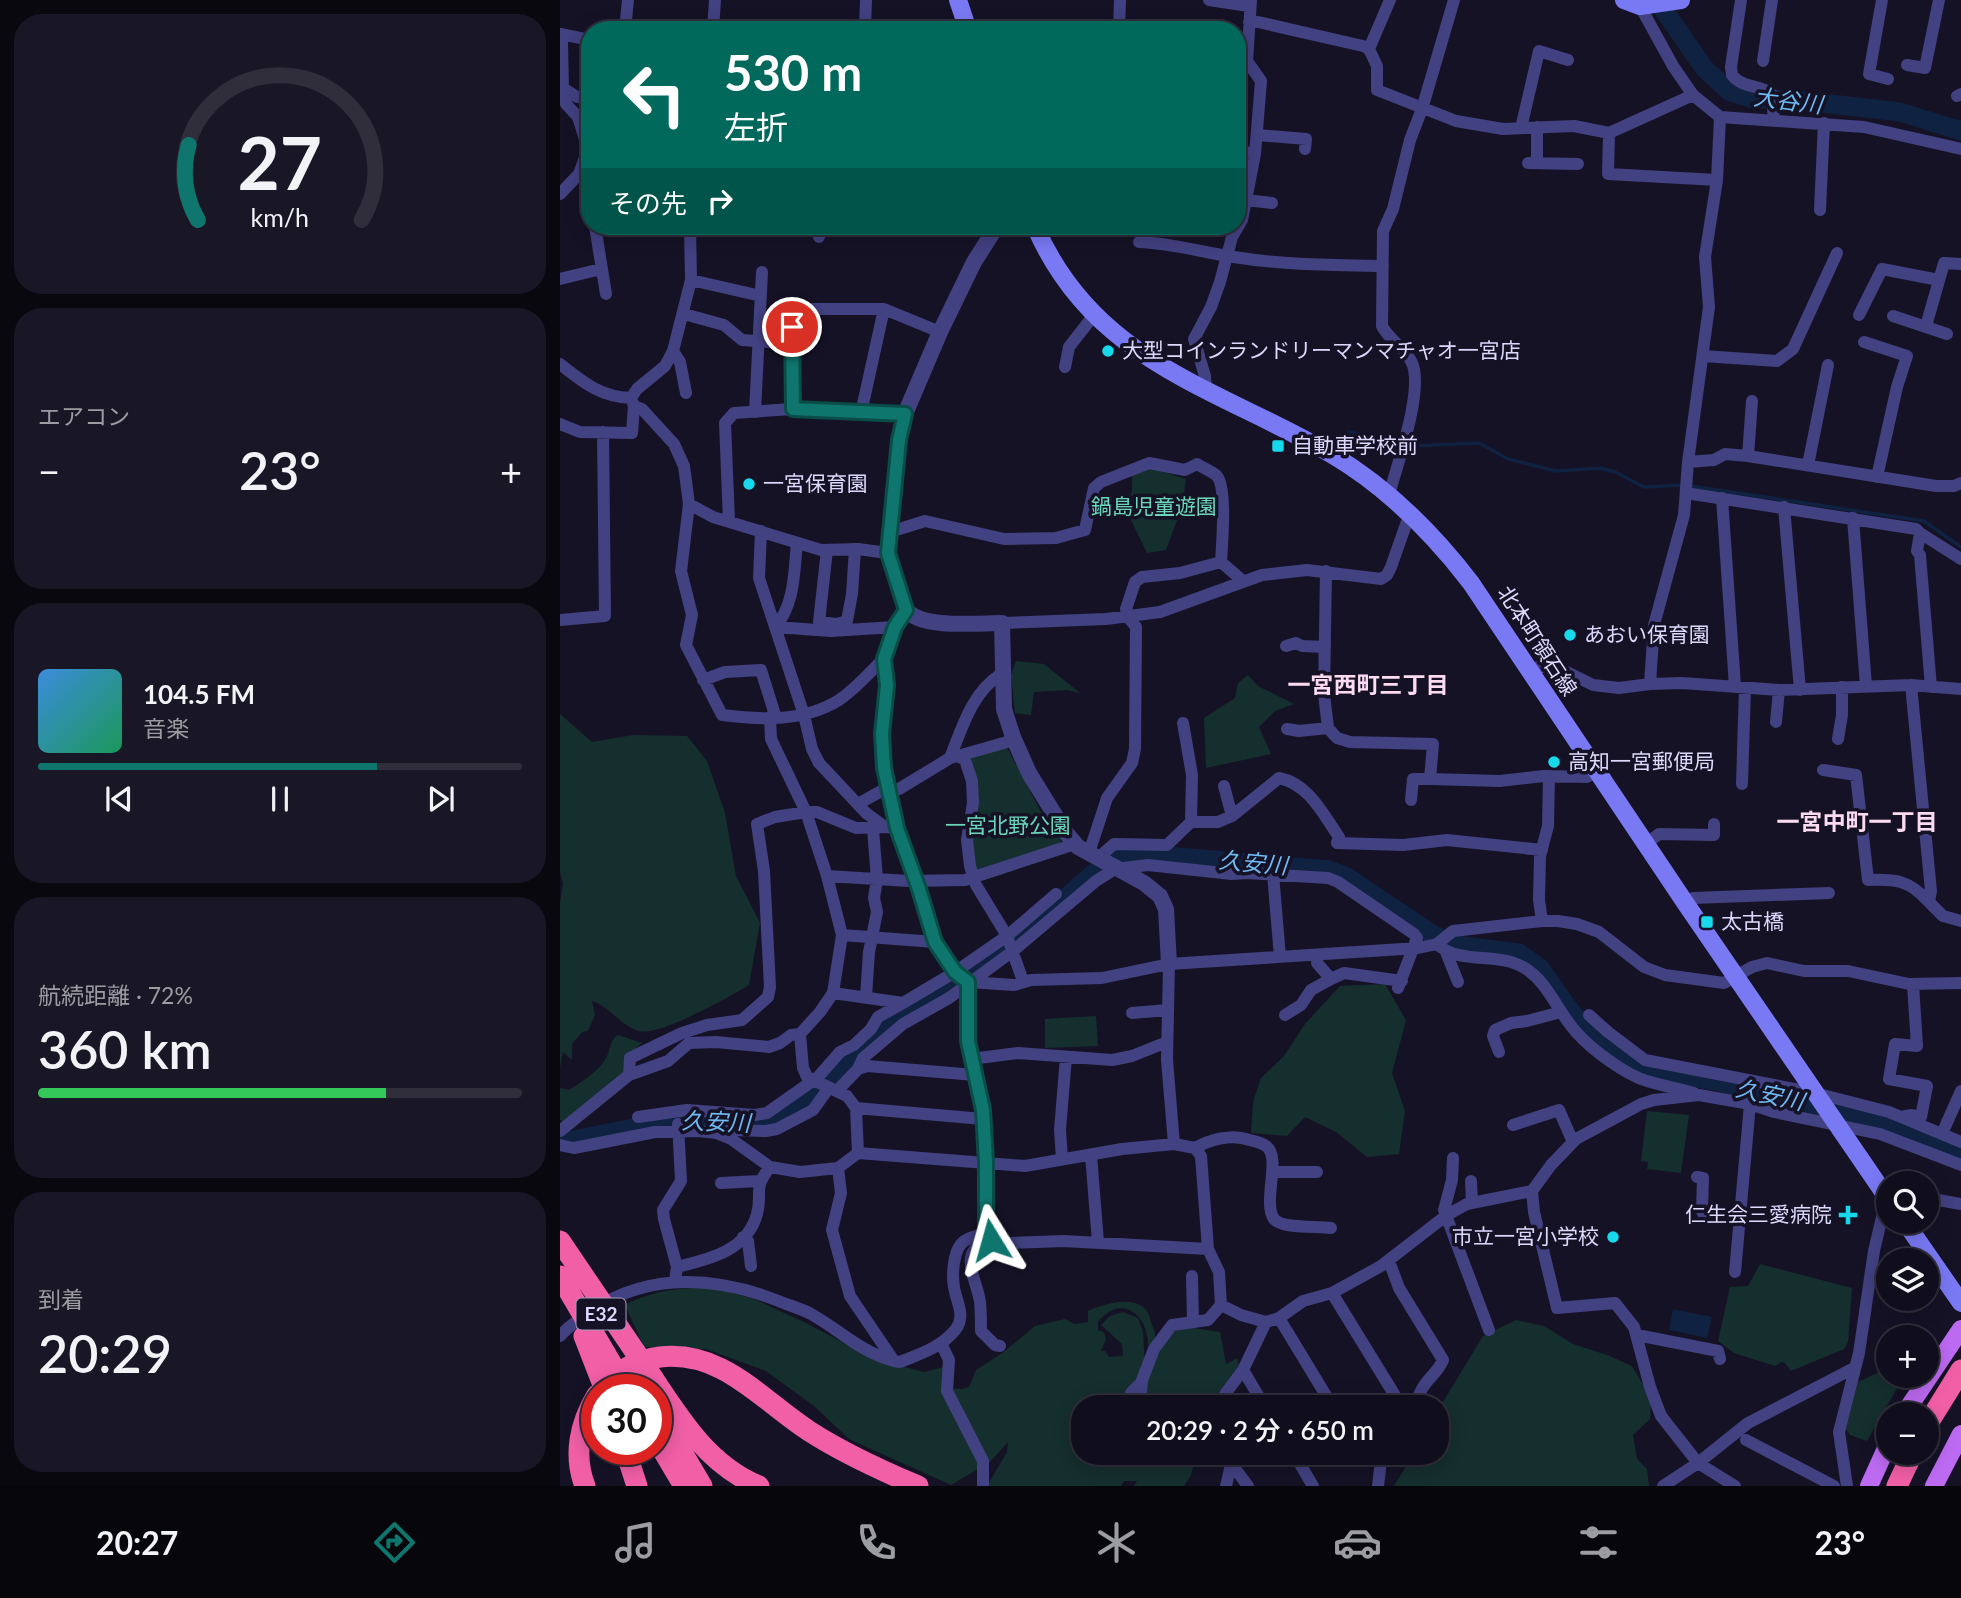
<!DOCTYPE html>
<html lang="ja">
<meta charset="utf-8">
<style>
body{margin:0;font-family:Lato,"Noto Sans JP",sans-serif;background:#191725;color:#f1f3f6;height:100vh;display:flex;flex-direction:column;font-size:26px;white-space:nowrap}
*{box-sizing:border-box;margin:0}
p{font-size:23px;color:#9c9ca3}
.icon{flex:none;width:38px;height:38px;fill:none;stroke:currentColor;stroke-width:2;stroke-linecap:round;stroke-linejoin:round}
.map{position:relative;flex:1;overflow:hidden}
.panel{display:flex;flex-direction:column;gap:14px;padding:14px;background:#09080f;width:560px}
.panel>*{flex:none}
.banner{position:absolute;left:21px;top:21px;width:665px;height:214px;border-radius:28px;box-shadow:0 4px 18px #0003,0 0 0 2px #302e3b;background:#00695c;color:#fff;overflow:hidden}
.tools{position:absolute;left:1316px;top:1171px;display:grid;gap:14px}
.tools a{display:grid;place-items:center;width:63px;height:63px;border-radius:50%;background:#100e1c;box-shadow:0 4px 18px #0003,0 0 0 2px #302e3b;font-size:35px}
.speed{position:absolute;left:21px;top:1374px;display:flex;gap:14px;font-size:35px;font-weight:700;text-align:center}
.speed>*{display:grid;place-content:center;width:91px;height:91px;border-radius:50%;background:#100e1c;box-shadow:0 4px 18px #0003,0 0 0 2px #302e3b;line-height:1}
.speed .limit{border:10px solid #d22;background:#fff;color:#111}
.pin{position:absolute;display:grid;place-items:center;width:60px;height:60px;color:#fff;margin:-30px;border:4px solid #fff;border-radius:50%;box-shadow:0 2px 7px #0007}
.me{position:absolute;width:77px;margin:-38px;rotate:352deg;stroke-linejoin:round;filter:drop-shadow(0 0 5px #0008)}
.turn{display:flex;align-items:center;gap:24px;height:147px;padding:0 28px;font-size:32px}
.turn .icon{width:91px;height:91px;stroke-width:2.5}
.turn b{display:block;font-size:49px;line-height:60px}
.then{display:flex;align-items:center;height:66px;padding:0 28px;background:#0003;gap:14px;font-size:26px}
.big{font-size:52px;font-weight:600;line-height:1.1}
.panel .tile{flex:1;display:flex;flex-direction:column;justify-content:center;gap:10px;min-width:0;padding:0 24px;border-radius:28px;background:#191725}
.panel .dial{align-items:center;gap:0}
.dial svg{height:182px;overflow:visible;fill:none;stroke:#302e3b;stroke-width:7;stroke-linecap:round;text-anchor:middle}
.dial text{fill:#f1f3f6;stroke:none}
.song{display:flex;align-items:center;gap:21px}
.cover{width:84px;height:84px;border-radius:10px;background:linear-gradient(135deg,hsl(210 70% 55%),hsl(150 70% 35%))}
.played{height:7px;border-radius:4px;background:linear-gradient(90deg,#0f766e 70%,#302e3b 70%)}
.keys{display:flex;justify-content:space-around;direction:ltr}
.heat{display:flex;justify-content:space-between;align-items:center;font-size:38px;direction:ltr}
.charge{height:10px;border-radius:5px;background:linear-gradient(90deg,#34c759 72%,#302e3b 0)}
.trip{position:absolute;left:511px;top:1395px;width:378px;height:70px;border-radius:28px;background:#100e1c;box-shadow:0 4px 18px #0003,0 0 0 2px #302e3b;font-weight:600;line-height:70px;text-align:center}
.menu{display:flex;height:112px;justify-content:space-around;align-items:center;background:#06060b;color:#9c9ca3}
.menu .icon{width:49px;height:49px}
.menu .active{color:#0f766e}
.menu b{font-size:32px;color:#f1f3f6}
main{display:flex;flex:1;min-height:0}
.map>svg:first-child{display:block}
.green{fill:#152f2e}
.water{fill:#0f2241}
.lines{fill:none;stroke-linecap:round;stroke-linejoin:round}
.stream{stroke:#0f2241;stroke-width:3.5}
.river{stroke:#0f2241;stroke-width:19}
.minor{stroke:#424181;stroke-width:12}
.tertiary{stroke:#424181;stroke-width:16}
.secondary{stroke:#7a79f4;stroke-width:18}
.primary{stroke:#bd6af2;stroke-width:18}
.motorway{stroke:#f15fa7;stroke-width:21}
.motorway-bridge{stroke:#f15fa7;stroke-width:21}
.route-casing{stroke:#0a4d48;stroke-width:18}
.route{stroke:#0f766e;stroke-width:12}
.poi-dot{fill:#16d9eb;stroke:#151226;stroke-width:2.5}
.labels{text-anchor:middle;stroke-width:7;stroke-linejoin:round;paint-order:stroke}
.shield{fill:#151226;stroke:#a19dbc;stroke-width:2}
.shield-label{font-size:19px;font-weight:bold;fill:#ddd9fc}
.poi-label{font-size:21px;fill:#ddd9fc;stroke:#151226;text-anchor:start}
.park-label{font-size:21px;fill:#6bd6ba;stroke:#151226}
.street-label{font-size:21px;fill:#ddd9fc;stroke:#151226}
.water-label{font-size:23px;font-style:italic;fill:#70b9f3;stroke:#151226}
.neighbourhood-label{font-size:23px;font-weight:bold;fill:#fcdbf1;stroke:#151226}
</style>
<main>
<section class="panel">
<div class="tile dial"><svg viewBox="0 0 100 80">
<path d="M14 69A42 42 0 1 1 86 69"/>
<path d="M14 69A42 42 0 0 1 10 36" stroke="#0f766e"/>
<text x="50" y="56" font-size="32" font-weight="700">27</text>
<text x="50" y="72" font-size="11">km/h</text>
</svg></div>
<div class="tile"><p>エアコン</p>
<div class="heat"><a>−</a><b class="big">23°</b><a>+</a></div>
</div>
<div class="tile">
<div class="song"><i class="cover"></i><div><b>104.5 FM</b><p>音楽</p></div></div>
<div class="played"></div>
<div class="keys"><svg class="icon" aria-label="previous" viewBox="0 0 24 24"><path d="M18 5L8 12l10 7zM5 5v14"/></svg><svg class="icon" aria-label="pause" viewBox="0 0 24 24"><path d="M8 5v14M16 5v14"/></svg><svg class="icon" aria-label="next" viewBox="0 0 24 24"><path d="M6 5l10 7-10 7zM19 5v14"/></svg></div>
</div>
<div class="tile"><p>航続距離 · 72%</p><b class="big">360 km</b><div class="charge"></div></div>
<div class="tile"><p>到着</p><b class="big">20:29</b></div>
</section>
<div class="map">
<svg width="1401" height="1486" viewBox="0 0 1401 1486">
<rect width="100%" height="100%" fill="#151226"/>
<path class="green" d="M572,468L594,469L626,479L622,507L606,550L587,553L570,518L554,514L559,502L572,493Z
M456,661L484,664L520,693L507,690L474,692L471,715L455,713L451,675Z
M688,675L698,686L734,704L715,711L699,727L711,754L646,768L644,718L675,698L678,683Z
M0,714L32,742L73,735L127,736L147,761L165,813L176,876L200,923L189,985C171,996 97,1038 78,1031C61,1025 47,1005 32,1001L35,1015L28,1031L22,1032L12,1044V1060L3,1052L0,1067V903L3,883L0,872Z
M443,748L448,749L480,810L501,840L500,844L420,871L414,870L408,762L411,756Z
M825,984L846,1020L832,1073L845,1111L839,1154L807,1157L776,1132L745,1117L727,1136L691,1133L693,1102L701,1078L724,1056L745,1024L780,986Z
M536,1016L538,1046L485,1048V1019Z
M58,1035L82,1043L67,1056L66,1074L3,1121L0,1120V1088L9,1090C23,1081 36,1073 45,1060C51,1051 49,1040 58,1035Z
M1087,1111L1129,1115L1121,1173L1087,1169L1088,1162L1081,1161Z
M1200,1264L1292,1288L1288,1342L1284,1349L1231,1371L1225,1363L1221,1362L1215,1366L1174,1353L1158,1341L1170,1287L1188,1286Z
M151,1287L194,1299L244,1322L314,1359L364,1372L384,1367L382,1388L402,1389L409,1387L416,1370L441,1354L475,1326L505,1319L515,1324L528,1322V1311C544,1304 573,1295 586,1310C590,1314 590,1320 592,1325C597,1336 596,1340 588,1349C590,1316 562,1292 538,1322V1330L544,1332L546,1339L541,1351H545L549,1357L563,1356L562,1344L541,1325L550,1316L563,1312L578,1318L583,1332L585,1368L565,1407H523V1452L637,1453L631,1475L624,1486H574L577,1481H564L561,1486H427L447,1452L448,1442L430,1462L391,1485L289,1439L254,1406L206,1371L146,1349L84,1347L65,1305C93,1290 120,1288 151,1287Z
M956,1320L984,1326L1013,1344L1047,1355L1072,1366L1091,1398L1090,1419L1073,1435L1077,1459L1087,1469L1089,1486H834L854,1453L877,1452V1413L883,1402L923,1336Z
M620,1326L660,1332L666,1364L677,1358L679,1365L648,1407H584C587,1366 591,1355 620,1326Z
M1328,1368V1376H1344L1307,1441L1290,1435L1286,1429L1298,1382Z"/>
<path class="water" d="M1113,1309L1152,1317L1147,1338L1109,1330Z"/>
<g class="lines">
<path class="stream" d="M789,432L833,442V446H836
M852,446L919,443L948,459L996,471L1040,468L1055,472L1084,487L1123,485
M1131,486L1364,521L1401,547"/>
<path class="river" d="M1097,0L1144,68L1170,92L1193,99L1237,100L1340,112L1401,131
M0,1141H8L108,1121L133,1120L194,1126L212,1123L228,1117L246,1103L288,1059L346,1014L390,988L459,939L534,873L562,856L573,853L769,870L787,877L870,933L895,945L959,953L980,968L1012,1013L1027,1028L1079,1068L1160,1082L1296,1114L1401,1152"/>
<path class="minor" d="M649,0L689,6
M1181,0L1171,67L1172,75C1183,89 1199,84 1212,94L1214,121
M1322,0L1309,74L1328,79
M1080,6L1113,66L1133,95L1160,117L1304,127L1401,149
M689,22H698L803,46L809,49L817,66V90L896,121L943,129L1014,126L1049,133L1133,95
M65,30L68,0
M153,30L155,0
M305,30L306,0
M559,30L560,0
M0,34L30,40
M809,49L830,0
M1203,61L1212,0
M1347,65L1365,68L1379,0
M3,88L17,97H30
M1397,96L1401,94
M961,128L979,51L1008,60
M1049,133L1048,174L1157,180
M697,135L746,139L745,149
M677,150L695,154
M25,163L30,194
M968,163L1018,164
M977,163V127
M0,194L19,174L28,149L18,117L6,104L3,88L2,42L4,35
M678,199L712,203
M1260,210L1264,123
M35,226L46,294
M259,237V226
M579,242C611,243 642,252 674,257C723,265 773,265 823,266
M0,279L41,269
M131,280L201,296
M124,314L164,325L182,340L232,344
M1299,315L1322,269L1379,280
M1333,316L1387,334
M1366,326L1384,263L1401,264
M1304,342L1347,356L1337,387L1317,477
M113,351L120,362L126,393
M1143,356L1217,361L1233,349L1277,253
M0,364C23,382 40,397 71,398
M505,367L509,347L534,315
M646,390L645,376L634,339L651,307L660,282L672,237L682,220L695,154L701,81L687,61L691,0
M74,406L82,409L114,444L124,466L129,504L121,571L132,615L126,645L162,715C202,720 244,722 279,700C295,689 310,673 323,659
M233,409L232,309H324L380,332
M195,412L202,272
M301,413L324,309
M0,424L20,432L72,433L74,406L71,398L77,389L105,366L113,351L131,280L130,226
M1188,456L1192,401
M1128,462L1149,307L1145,257L1157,180L1160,117
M1248,465L1268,365
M1126,493L1356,529L1360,533L1357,551L1360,555L1371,687
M829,495C837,465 864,390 852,363C847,350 829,340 822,326L823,231L833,209L850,140L862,109L894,0
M1162,498L1175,686
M129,504L153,517L261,550L298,549L328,553
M1224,507L1240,690
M1293,518L1306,686
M169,521L165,423L174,413L233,409L345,414
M201,531L199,578L244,715L252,749L259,763L306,813L325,827L337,828
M330,532L365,521L444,539L496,538L525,530L534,488L541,482L589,463L625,470L637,464C643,468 652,471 657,476C667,488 662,545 661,562L683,581
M1360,533L1401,559
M267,550L259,622L277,624L287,621L292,594L295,549
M766,571L764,694L768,728L777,738L790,742L873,744L870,779L940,781L984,776L1027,777L1036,771
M346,610L335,627L323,659L327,685L322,734L324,768L337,828L359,889L375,942L395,972L409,982L454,985L471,980L542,978L609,964L858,948L877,944L893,931L982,921H998L1017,924L1039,932L1084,967L1105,975L1164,983L1192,967L1207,963L1244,971H1288L1349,984L1401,983
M0,620L45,616L43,432
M442,623L546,619L600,612L702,575L747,570L821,579L827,575L831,567L850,513
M215,627L271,631L335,627
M215,627C235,605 234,571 237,543
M726,646L736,643L742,646L765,647
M969,671L978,667H989L1007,672L1033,685L1059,688L1090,684L1122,683L1219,690L1351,685L1401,689
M143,680L165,672L201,670L216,718
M1090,684L1094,625L1124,515L1128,462L1154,460L1165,454L1188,456L1376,486H1394L1401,483
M1351,685L1371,891L1369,902L1383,916L1401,921
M210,717L211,739L246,812H257L296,828L325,827
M1216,722L1219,690
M623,723L632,775L631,822
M727,729L739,731L768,728
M1278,739L1282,715V687
M398,756L454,740
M390,758C402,728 412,692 441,674
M1263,770L1296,775L1308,880C1336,879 1349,880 1369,902
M1182,784L1185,688
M664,786L672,816
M851,800L853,779H870
M298,804L323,790L339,789L390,758L398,756L405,760L412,781L413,803L407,840L410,866L416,885L447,936L463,981
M1086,844L1099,834L1154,835V824
M529,853L547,798L572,763L575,749L576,627L568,617L566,609L575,582L582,577L620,573L661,562
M537,859L554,844L607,845L631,822H658L672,816L719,778C749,784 763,814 779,837L777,843L843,845L887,840L982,850
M713,874L720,957
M267,876L349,881L405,880L515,844
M1126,904L1133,898L1269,893
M982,921L979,900L980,856L988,826L989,776
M282,935L375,942
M877,944C899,965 937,952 963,967C988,981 998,1013 1017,1033C1032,1050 1066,1075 1087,1081C1103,1086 1118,1088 1134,1093
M886,952L898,982
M609,964L607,1060L614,1144
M771,979L784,973L842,981
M409,982L408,1041L423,1110L426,1162V1233L431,1239L448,1243L504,1241L648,1249
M273,993L343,1003L395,972L447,936L496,894
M306,997L309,952L317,912L314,898L317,879L313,829
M572,1013L608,1010
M725,1015L741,1005L751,990L771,979L757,963L758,956
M1029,1015L1048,1032L1085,1060L1255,1093L1329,1112L1401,1142
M939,1052L933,1036L935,1030L951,1023L967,1021L1001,1012
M411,1059L458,1053L552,1060L572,1056L607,1042
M298,1069L307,1066L415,1075
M277,1091L298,1069L303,1058L343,1024L389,998L453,951L536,881L555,869L588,865L672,874L687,873L768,878L778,882L854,934L857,938L838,988
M296,1108L423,1119
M1345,1116L1352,1115L1361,1117L1367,1086L1329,1079L1335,1044L1357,1046L1353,984
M78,1117L127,1110L195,1115L207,1113L258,1077L280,1052L294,1045L311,1029L318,1017L343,1003
M953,1125L999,1110L1013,1142
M1385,1127L1401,1091
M0,1131L69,1075L108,1061L129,1043L156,1042L209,1047L220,1043L231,1035L240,1034
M156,1133L173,1130L206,1131L217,1129L253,1110L268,1089
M0,1145L14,1148L95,1132L139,1131L156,1133L171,1139L210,1167L240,1172L278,1168L298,1153L296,1108L287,1096L247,1077L243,1068L240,1034L260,1012L273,993L282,935L267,876L246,812L215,817L197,824L204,871L210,987L208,997L182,1020L147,1025L122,1033L70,1058L69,1075
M635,1148C649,1140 670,1134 686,1139C692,1141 701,1142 706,1146C722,1157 702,1202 714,1219C721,1229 758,1226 771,1228
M298,1153L465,1166L562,1149L614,1144L635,1148L641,1156L648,1249L659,1272L661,1305L681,1315L706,1322L719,1318L743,1301L772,1293L821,1266L887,1215L907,1204L972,1191L991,1165L1016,1139L1081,1104L1094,1100L1139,1095L1190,1104L1214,1112L1320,1134L1401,1165
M531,1155L538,1242
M893,1158L892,1180L884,1210L929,1330
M502,1159L500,1130L506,1057
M278,1168L281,1193L272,1230L290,1296L334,1361L340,1362C360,1354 382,1347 396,1329C406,1315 396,1301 394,1287C392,1276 393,1254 401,1244C407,1237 417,1236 426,1233
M712,1172H757
M1137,1177L1143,1178L1142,1211L1144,1215L1180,1218
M911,1181L912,1203
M161,1183L199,1181
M972,1191L974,1212L997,1308L1055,1303L1074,1327L1090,1387L1101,1416L1138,1463L1175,1486
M1367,1198L1401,1204
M183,1237L188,1241L191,1266
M431,1239C395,1252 417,1278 420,1302C421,1312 421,1322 421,1331L435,1345L440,1346
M829,1261L839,1288L883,1360C878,1373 866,1379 861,1391C858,1397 857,1401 853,1407
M117,1267L104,1219L103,1210L121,1181L118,1124
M1175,1272L1190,1104
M632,1276L633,1322
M115,1281L117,1267C149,1259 187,1251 197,1214C203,1191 192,1190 210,1167
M772,1293L842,1407
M719,1318L773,1407
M1077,1335L1158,1351L1160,1359
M0,1336C9,1325 21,1318 33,1310C91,1271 159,1277 221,1302C231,1306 242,1309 251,1314C280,1330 300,1352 334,1361
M381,1343L389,1360L387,1391L423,1461V1486
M683,1370L705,1407
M569,1407L571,1393L581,1383L594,1349L612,1325L648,1320L661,1305
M580,1407L582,1381
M670,1407L665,1394L683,1370L706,1322
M1186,1440L1274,1486
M733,1452L753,1486
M800,1452L802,1456
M671,1463L688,1486
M666,1486L674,1452
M818,1486L822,1452
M1103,1486L1138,1463L1188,1423L1294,1368
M1287,1486L1279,1432L1299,1353L1314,1251L1322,1217L1328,1212"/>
<path class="tertiary" d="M437,226L414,262L380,332L345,414L339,440L328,553L346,610C362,629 417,623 442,623L444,709L453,737L469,773L506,833L518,847L584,883L600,896L606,909L609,964"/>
<path class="secondary" d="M398,0L408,30
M1064,0L1080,6L1121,0
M475,226C533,361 655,387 771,454C827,487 872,532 911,583L1126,904L1328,1199
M1345,1222L1401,1303"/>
<path class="primary" d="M1344,1414L1401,1329
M1309,1486L1328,1444
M1374,1486L1401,1434"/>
<path class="motorway" d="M93,1378C121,1421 150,1466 199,1486
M45,1385C60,1369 78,1360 100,1357C163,1350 201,1400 249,1431C283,1453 320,1470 358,1486
M96,1408L142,1486
M1367,1425L1401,1370
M96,1439L124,1486
M65,1449L77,1486
M25,1486C13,1455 20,1423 37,1395
M1337,1486L1353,1452"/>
<path class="motorway-bridge" d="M0,1241L93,1378
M0,1276L67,1390
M24,1336L45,1390"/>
</g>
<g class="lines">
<g class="route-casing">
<path id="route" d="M232,327L233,409L345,414L339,440L328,553L346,610L335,627L324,659L327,685L322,734L324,768L337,828L359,889L375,942L395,972L408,982V1041L423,1110L426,1162V1233L431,1240"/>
</g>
<use href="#route" class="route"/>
</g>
<g class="poi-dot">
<circle cx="548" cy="351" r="7"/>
<rect x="711" y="439" width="14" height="14" rx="3.5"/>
<circle cx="189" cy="484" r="7"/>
<circle cx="1010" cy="635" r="7"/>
<circle cx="994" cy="762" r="7"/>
<rect x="1140" y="915" width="14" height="14" rx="3.5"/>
<path d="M1284.5 1204.5h7v7h7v7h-7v7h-7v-7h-7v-7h7z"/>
<circle cx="1053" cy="1237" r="7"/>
</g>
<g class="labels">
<rect class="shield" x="16.5" y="1298.5" width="49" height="31" rx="5"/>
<g class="shield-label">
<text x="41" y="1321">E32</text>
</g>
<g class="poi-label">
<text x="562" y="358">大型コインランドリーマンマチャオ一宮店</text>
<text x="732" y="453">自動車学校前</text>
<text x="203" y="491">一宮保育園</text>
<text x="1024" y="642">あおい保育園</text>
<text x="1008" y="769">高知一宮郵便局</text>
<text x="1161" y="929">太古橋</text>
<text x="1272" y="1222" text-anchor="end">仁生会三愛病院</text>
<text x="1039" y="1244" text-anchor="end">市立一宮小学校</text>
</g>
<g class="park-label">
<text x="594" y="514">鍋島児童遊園</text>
<text x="448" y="833">一宮北野公園</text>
</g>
<g class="street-label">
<text transform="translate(977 641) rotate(57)" y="7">北本町領石線</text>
</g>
<g class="water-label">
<text transform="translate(1228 101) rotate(7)" y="8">大谷川</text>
<text transform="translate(693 863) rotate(5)" y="8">久安川</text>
<text transform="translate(1210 1095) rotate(12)" y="8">久安川</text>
<text transform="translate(156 1122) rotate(2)" y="8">久安川</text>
</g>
<g class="neighbourhood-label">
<text x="808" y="693">一宮西町三丁目</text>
<text x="1297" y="830">一宮中町一丁目</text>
</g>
</g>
</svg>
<div class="tools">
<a><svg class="icon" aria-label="search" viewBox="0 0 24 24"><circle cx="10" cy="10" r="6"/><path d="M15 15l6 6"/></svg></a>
<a><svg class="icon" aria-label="layers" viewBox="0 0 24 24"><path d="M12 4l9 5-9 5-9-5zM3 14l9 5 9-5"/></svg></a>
<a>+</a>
<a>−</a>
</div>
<div class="speed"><div class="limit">30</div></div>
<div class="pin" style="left:232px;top:327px;background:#d93025"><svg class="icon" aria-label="arrive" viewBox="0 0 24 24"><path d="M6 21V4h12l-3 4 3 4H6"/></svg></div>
<svg class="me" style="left:431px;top:1240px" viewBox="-20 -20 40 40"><path d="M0-17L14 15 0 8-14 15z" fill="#0f766e" stroke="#fff" stroke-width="4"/></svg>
<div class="trip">20:29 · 2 分 · 650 m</div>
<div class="banner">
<div class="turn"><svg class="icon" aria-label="left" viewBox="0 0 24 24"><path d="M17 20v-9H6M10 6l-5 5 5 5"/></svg><div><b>530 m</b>左折</div></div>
<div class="then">その先<svg class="icon" aria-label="right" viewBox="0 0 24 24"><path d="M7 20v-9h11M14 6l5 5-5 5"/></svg></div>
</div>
</div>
</main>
<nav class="menu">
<b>20:27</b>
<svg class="icon active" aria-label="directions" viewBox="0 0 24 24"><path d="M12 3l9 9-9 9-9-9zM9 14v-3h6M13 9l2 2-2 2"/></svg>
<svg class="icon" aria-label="music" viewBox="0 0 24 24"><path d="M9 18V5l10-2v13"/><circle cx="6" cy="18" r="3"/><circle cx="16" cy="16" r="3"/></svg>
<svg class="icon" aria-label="phone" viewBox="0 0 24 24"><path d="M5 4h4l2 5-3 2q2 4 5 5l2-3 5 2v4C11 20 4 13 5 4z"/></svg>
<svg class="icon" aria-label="climate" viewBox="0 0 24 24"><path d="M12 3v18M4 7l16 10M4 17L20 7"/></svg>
<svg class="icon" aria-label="car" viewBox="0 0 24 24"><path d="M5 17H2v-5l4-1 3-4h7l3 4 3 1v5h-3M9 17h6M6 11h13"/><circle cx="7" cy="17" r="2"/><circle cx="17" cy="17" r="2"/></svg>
<svg class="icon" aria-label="filters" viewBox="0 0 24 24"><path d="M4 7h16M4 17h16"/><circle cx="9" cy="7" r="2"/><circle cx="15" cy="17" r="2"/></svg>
<b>23°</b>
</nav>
